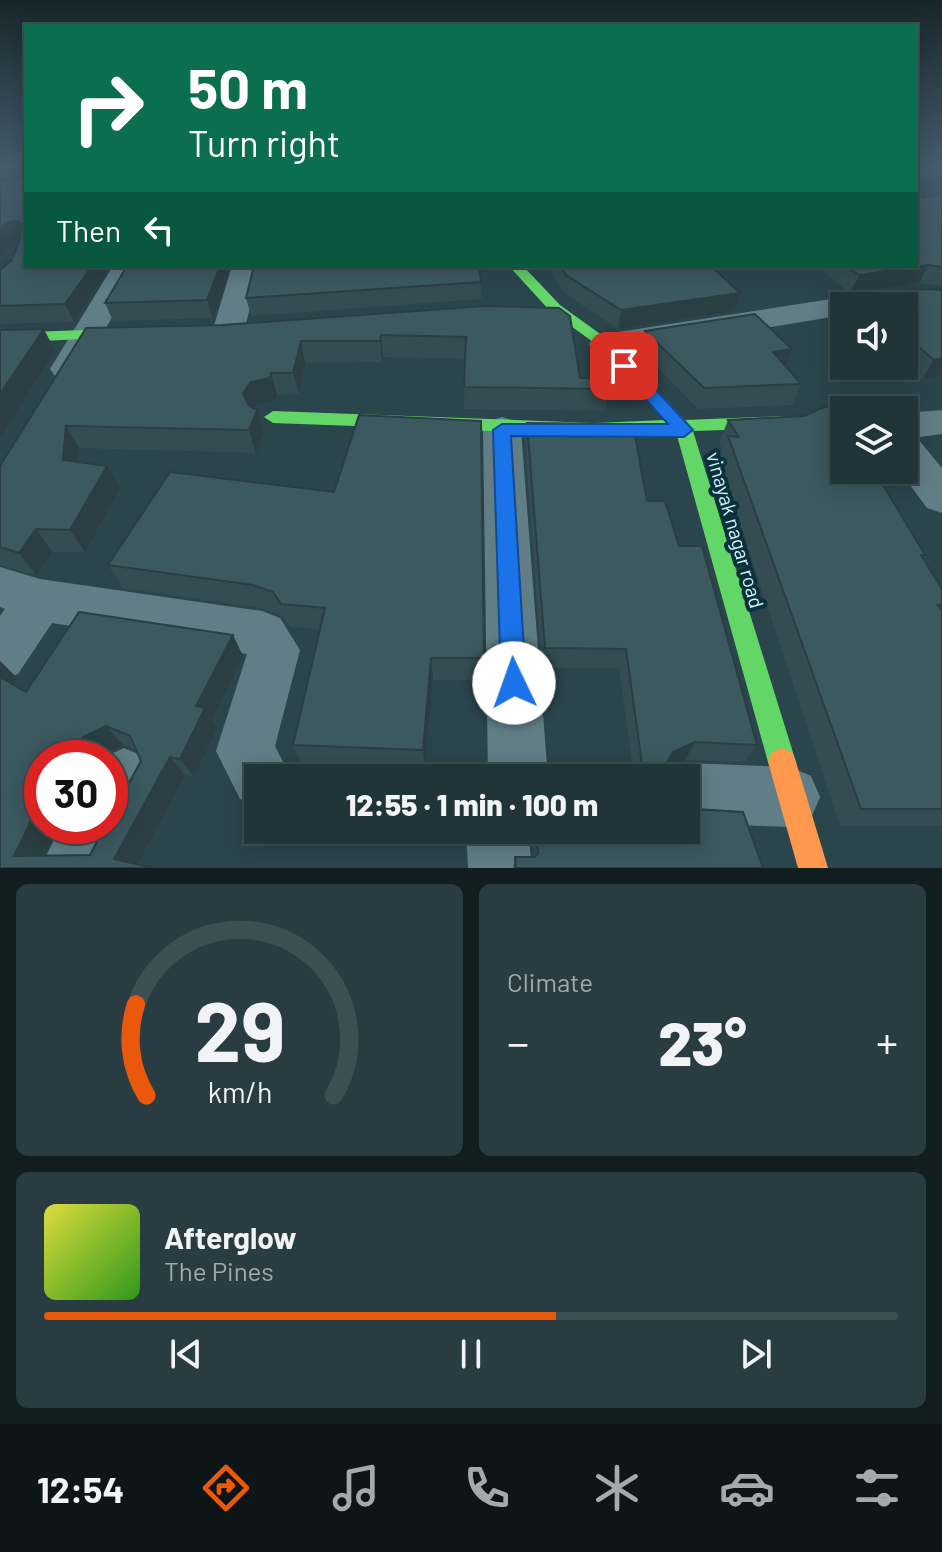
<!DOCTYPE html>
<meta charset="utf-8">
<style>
body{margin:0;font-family:Barlow,sans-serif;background:#283c41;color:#f1f3f6;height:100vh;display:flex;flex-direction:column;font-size:30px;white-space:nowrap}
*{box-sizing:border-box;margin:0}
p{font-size:26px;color:#a2aaae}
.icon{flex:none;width:44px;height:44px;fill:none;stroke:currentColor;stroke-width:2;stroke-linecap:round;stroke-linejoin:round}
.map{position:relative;height:868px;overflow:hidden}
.details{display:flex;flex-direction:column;gap:16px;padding:16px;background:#121d1f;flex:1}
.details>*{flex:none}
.top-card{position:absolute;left:24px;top:24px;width:894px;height:244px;border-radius:0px;box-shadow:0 4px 20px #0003,0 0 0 2px #3d4f53;background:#0b6e4f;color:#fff;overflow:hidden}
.controls{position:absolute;left:830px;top:292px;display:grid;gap:16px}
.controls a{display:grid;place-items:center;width:88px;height:88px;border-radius:0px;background:#203439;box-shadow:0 4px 20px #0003,0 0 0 2px #3d4f53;font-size:40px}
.speed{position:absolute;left:24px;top:740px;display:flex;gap:16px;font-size:40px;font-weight:700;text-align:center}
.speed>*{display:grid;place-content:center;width:104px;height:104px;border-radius:50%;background:#203439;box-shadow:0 4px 20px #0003,0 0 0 2px #3d4f53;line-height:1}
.speed .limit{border:12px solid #d22;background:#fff;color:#111}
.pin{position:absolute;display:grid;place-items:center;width:68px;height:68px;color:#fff;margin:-34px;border-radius:16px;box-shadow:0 4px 12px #0006}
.me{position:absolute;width:88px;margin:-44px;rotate:357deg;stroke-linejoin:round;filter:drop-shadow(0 0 6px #0008)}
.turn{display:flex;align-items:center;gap:28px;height:168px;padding:0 32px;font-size:36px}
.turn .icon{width:104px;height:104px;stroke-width:2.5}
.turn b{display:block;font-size:56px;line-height:68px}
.then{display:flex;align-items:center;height:76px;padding:0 32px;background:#0003;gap:16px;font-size:30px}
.big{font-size:60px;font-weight:800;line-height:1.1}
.details .tile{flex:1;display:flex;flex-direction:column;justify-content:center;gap:12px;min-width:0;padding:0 28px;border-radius:12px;background:#283c41}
.details .dial{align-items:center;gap:0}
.dial svg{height:208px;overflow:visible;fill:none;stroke:#3d4f53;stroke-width:7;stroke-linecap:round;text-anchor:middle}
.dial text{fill:#f1f3f6;stroke:none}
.song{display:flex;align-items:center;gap:24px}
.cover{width:96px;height:96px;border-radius:12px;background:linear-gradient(135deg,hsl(60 70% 55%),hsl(110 70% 35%))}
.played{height:8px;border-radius:4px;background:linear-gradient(90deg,#ea580c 60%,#3d4f53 60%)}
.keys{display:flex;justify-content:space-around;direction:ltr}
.heat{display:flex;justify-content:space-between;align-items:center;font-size:44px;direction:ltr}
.details .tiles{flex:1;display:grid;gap:16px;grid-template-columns:1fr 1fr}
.tile:last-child{grid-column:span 2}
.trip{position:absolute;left:244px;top:764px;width:456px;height:80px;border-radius:0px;background:#203439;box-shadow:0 4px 20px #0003,0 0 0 2px #3d4f53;font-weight:800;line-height:80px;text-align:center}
.tab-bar{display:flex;height:128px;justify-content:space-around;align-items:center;background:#0d1517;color:#a2aaae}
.tab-bar .icon{width:56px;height:56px}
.tab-bar .current{color:#ea580c}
.tab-bar b{font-size:36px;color:#f1f3f6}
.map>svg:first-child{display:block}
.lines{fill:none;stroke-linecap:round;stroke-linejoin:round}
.street{fill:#617e86;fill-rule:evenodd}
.fast{fill:#63d668;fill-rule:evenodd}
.slow{fill:#ff974d;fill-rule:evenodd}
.wall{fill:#344d53;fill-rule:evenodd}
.shaded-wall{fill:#2a3e43}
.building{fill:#3c5960;stroke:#2a3e43;stroke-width:2;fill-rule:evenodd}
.route{fill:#1a73e8;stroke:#114b97;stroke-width:2}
.labels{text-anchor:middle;stroke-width:8;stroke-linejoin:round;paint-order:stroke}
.street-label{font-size:20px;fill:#d2f2fd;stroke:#0b323c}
</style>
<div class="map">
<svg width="942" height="868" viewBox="0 0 942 868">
<rect width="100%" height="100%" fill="#2b454c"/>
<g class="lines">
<path class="street" d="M113,266H141L79,376L67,379L55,376L50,369Z
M232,266H260L244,332L239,339H217L212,332Z
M844,297L855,300L859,306H844V315L605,354L594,351L589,344L594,337L605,334Z
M942,410V434L912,438L918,439L942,468V513L927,508L899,470H904V413Z
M502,417L515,421L521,430L548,778H488L483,430L489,421Z
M0,567L40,579L262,611L280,618L300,650L275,746L291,778H258V806L240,799L216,751L247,654L52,623L18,674L0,681V616L5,609L0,607Z
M124,748L145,757L154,778L107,868H40L61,826H110V758H102Z
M686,763L790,767L811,776L820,797L811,818L790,827L686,823V778H662L665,772Z
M466,830H528L532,868H468Z"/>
<path class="fast" d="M509,266H523L560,305L610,341L685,420L786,416L795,422L786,428L693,431L796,762L792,772L782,776L772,772L768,762L676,432L594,435L273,423L264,417L273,411L594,423L665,420L600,347L550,311Z
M142,328L147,330V336L0,343V333Z"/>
<path class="slow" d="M782,748L792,752L796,762L828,868H798L768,762L772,752Z"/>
</g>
<path class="wall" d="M0,165H26L111,266L74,322L0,324V270L12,260L20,239L15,240L0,256V180L21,179V176L0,178Z
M916,165L942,192L922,195V198L942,195V286L919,283L850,293L817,266H916Z
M127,266H231L213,318L113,321L105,303Z
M547,266H711L734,311L618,329L564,293Z
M481,282V299L251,316L246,298Z
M942,290V376L922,379L904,362V306H850L855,294Z
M485,306L580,378L609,389L605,411L464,409L465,359L383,357L382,362L305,363L299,394L277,395L275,400L257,404L254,408L264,432L256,453L79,448L78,462L107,466L120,488L85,552H52L36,575L0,565V466L222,325Z
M645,331L785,366L801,384L792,405L698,409L641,351Z
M728,420L925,555L923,558L942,589V826H840L719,460L723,450L719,443Z
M527,423L618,424L619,429L634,430L647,501H665L679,546H702L757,745L745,762L685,760L680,762L693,764L695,809L743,812L763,868H513L515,857H534L531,830H686V778H634L619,668H542L525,445Z
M334,492L484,658V680H433L425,769L302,764L293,745L320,630L289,626L281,615L262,608L123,588L108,565Z
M243,656L212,719L217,728L194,777L185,775L138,865L0,868V661L17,678L13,685L26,692ZM123,745L136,750L141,761L90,855H45L58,826H42V758H104L101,755Z"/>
<path class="shaded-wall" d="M942,177V192L916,196L921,180Z
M17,221L25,237L15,240L0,256V230L6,223Z
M928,265L919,283L850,293L859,275Z
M92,266H111L74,322L65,304Z
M220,266H231L213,318L207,300Z
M740,293L734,311L618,329L621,310Z
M44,329L55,351L0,437V394Z
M381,335L383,357L382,362L380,341Z
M301,341L305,363L299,394L293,373Z
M792,349L784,369L773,352Z
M942,358V376L922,379L934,360Z
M271,373L277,395L275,400L257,404L249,415L243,393L251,382Z
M257,410L264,432L256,453L249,430Z
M66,426L79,448L77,482L63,460Z
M107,466L120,488L85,552L70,530Z
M36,529L52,552L36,575L19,553Z
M233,635L243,656L212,719L217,728L194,777L180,759L196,706Z
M431,658L433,680L425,769L423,750Z
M0,661L17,678L10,691L0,681Z
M106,726L123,745L101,755L104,758H89L81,741L83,737Z
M695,742L685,760L664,769L673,752Z
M170,757L185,775L136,868L114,859Z
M37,808L42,812V826H58L39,868L14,856Z"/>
<path class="building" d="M21,165H26V266H92L65,304L0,306V270L12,260L20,239L21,223L17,221L6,223L0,230V180L21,179Z
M916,165H942V177L921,180L922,198L942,195V267L928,265L859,275L846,266H916Z
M127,266H220L207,300L105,303Z
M254,266H479L481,282L246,298Z
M560,266H711L740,293L621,310L566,275Z
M929,289L942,290V358L934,360L904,334V306H870L855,294Z
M485,306L559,308L570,316L580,378H607L609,389L464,387L466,337L381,335L380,341H301L293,373H271L270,378L251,382L243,393L249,406L257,410L249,430L66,426L63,460L107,466L70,530L36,529L19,553L0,547V466L86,328L222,325Z
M755,314L792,349L773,352L801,384L704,388L645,331Z
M44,329L0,394V330Z
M824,407H836L844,420V470H874L925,555H921L942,589V605H938L942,611V809H861L728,436L739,437L728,420L804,416Z
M359,415L481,421L484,658H431L423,750L293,745L325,608L281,604L273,592L253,585L108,565L170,472L334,492Z
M527,423L618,424L619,429L634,430L647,501H665L679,546H702L757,745L695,742L673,752L668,761L693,764L695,809L743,812L763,868H516L515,857H535L538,853L536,830H686V778H644L626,649L545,648Z
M79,612L233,635L196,706L205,708L180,759L170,757L114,859L154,868H0V677L26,692ZM106,726L130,736L141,761L110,818V826H105L90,855L14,856L37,808H42V758H89V742L81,741L83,737Z"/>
<linearGradient id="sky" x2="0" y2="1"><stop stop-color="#18262a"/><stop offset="0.58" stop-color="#445c6c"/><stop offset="1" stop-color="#445c6c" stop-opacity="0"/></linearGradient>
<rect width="942" height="286" fill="url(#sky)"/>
<path class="route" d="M624,361L630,362L693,430L684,437L511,436L526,683L523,692L514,696L505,692L501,683L493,430L502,424H668L616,366Z"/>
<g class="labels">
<g class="street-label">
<text transform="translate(735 530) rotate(74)" y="7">vinayak nagar road</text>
</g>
</g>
</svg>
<div class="controls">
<a><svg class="icon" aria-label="sound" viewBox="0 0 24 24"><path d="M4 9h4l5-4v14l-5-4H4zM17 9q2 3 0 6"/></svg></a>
<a><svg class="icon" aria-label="layers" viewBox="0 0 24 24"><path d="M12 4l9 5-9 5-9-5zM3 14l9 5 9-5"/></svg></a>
</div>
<div class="speed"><div class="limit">30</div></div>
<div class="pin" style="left:624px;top:366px;background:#d93025"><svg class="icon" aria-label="arrive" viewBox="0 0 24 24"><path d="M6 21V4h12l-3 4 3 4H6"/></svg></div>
<svg class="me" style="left:514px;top:683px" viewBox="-20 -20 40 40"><circle r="19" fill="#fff"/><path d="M0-13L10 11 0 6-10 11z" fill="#1a73e8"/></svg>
<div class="trip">12:55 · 1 min · 100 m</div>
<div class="top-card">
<div class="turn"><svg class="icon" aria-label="right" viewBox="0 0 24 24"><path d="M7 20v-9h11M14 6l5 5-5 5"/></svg><div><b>50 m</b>Turn right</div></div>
<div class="then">Then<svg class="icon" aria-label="left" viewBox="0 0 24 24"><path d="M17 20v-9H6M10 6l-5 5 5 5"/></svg></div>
</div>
</div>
<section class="details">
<div class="tiles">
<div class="tile dial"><svg viewBox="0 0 100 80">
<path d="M14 69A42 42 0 1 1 86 69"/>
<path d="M14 69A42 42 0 0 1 10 34" stroke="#ea580c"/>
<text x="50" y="56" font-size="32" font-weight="700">29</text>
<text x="50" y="72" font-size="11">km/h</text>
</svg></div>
<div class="tile"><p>Climate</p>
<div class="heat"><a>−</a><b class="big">23°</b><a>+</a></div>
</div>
<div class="tile">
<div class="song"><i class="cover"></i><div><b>Afterglow</b><p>The Pines</p></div></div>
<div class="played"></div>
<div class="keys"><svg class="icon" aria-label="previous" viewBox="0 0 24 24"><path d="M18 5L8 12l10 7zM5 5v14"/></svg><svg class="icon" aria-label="pause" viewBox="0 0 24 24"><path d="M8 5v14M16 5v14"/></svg><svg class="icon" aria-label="next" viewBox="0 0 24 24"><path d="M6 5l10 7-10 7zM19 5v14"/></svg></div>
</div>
</div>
</section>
<nav class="tab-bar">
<b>12:54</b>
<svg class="icon current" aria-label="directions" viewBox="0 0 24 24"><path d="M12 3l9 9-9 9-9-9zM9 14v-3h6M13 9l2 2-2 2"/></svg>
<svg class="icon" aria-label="music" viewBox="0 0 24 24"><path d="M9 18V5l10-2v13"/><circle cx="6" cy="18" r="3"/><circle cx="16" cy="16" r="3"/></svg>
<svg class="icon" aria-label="phone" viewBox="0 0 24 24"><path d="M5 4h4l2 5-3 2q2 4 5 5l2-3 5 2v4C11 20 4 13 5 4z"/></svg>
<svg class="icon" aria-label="climate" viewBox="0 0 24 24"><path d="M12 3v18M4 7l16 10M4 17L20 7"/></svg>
<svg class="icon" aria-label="car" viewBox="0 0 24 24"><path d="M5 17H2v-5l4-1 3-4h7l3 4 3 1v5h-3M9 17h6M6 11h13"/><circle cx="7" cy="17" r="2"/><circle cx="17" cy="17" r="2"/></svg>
<svg class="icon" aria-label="filters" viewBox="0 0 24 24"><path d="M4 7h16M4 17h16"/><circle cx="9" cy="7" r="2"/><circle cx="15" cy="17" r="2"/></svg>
</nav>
